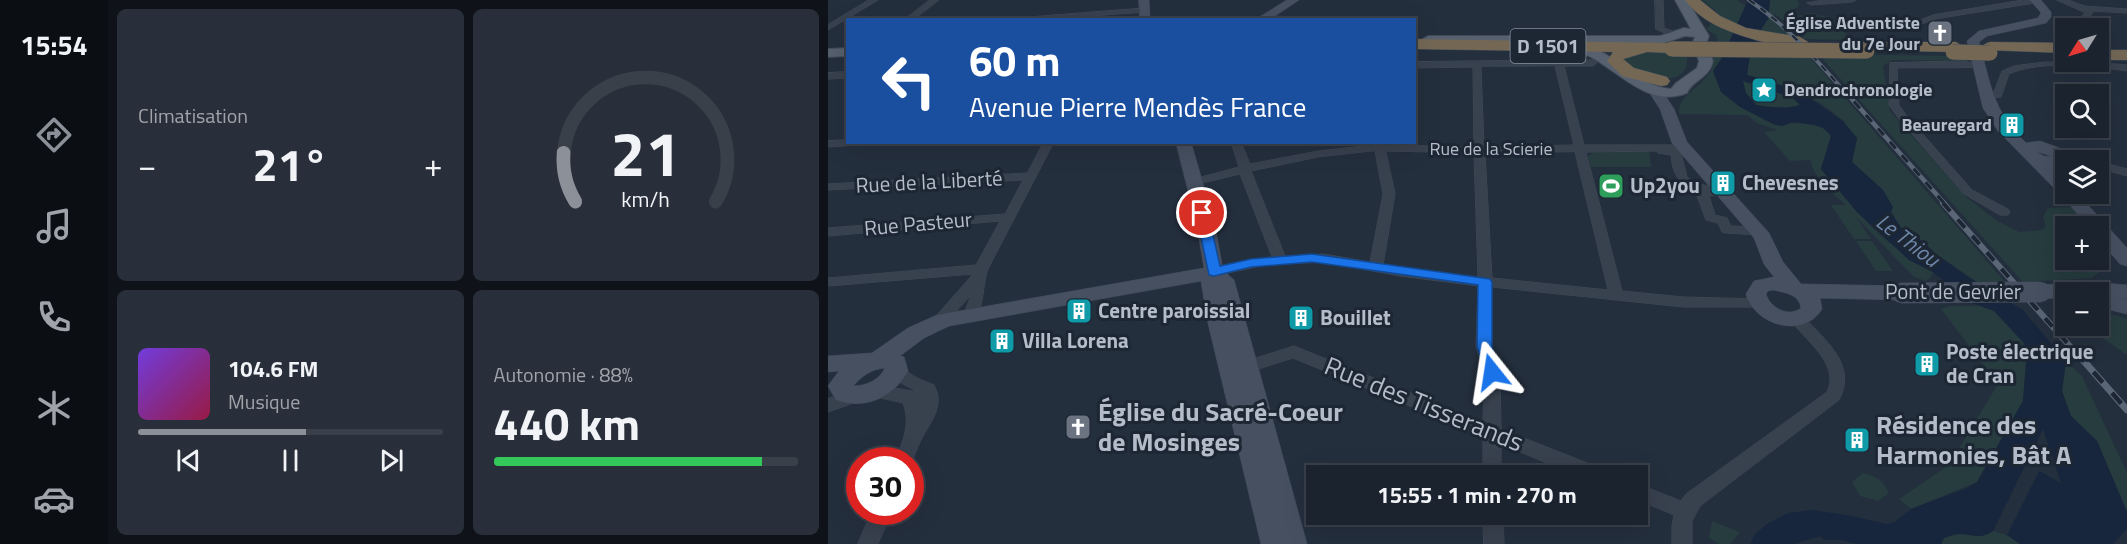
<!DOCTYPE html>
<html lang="fr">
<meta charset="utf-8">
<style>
body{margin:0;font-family:"Titillium Web",sans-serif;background:#282f3a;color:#f1f3f6;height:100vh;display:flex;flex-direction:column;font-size:22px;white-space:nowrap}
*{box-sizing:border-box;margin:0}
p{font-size:20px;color:#a0a4aa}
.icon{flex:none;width:33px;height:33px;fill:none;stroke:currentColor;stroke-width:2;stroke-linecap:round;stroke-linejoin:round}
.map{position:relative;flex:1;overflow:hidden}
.sheet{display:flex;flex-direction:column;gap:9px;padding:9px;background:#0f1319;width:720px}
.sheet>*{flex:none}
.guide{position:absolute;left:18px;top:18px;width:570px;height:126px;border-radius:0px;box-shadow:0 6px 24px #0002,0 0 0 2px #39404a;background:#1a4fa0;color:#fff;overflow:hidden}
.needle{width:39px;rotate:233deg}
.tools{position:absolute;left:1227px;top:18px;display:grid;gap:12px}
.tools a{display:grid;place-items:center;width:54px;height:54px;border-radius:0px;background:#1b232e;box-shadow:0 6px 24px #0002,0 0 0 2px #39404a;font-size:30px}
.speed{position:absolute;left:18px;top:447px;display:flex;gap:12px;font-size:30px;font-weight:700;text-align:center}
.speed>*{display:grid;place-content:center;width:78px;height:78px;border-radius:50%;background:#1b232e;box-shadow:0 6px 24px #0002,0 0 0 2px #39404a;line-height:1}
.speed .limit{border:9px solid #d22;background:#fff;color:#111}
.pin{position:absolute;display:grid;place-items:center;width:51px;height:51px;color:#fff;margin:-26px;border:3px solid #fff;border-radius:50%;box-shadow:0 2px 6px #0007}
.me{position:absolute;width:66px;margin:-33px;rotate:345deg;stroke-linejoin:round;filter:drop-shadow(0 0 4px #0008)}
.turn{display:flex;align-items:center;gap:21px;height:126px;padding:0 24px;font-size:27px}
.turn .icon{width:78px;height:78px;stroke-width:2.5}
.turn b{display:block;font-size:42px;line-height:51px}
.big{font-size:45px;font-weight:700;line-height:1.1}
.sheet .tile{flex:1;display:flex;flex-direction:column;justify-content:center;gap:9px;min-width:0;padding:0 21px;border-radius:9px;background:#282f3a}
.sheet .dial{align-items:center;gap:0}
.dial svg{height:156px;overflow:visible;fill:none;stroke:#39404a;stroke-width:7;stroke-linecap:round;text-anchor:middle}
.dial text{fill:#f1f3f6;stroke:none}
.song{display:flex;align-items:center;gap:18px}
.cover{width:72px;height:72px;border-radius:9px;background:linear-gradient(135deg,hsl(260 70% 55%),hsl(340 70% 35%))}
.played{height:6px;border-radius:3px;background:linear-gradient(90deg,#8c9099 55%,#39404a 55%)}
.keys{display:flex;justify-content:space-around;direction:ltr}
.heat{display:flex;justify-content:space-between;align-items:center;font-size:33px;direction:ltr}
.charge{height:9px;border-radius:4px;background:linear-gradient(90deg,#34c759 88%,#39404a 0)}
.sheet .tiles{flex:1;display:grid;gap:9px;grid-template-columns:repeat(2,1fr)}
.trip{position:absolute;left:478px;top:465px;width:342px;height:60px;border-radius:0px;background:#1b232e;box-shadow:0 6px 24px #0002,0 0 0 2px #39404a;font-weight:700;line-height:60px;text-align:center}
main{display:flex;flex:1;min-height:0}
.tab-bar{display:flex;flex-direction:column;width:108px;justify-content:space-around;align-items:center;background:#0b0e12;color:#a0a4aa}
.tab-bar .icon{width:42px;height:42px}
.tab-bar .current{color:#8c9099}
.tab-bar b{font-size:27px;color:#f1f3f6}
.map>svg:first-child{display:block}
.green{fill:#263c3f}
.water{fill:#17263c;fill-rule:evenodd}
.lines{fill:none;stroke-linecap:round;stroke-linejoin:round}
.street-casing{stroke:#414a57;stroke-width:1}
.secondary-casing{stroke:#414a57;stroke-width:1}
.primary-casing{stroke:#414a57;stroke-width:2}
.highway-casing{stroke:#434c59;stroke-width:1}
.street{fill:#38414e;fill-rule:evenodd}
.secondary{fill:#465061;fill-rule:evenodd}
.primary{fill:#56606e;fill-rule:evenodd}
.highway{fill:#746855;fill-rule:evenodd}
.rail-far3-casing{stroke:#5a6575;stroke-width:4}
.rail-far2-casing{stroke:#5a6575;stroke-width:4.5}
.rail-far1-casing{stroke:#5a6575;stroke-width:6}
.rail-casing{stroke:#5a6575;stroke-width:7}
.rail-far3{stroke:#1d2633;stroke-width:2;stroke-dasharray:7;stroke-linecap:butt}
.rail-far2{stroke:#1d2633;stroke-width:3;stroke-dasharray:9;stroke-linecap:butt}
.rail-far1{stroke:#1d2633;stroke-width:4;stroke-dasharray:11;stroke-linecap:butt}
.rail{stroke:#1d2633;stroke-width:4.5;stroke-dasharray:14;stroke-linecap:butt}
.secondary-bridge-casing{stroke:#414a57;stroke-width:21;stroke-linecap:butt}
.highway-bridge-casing{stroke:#434c59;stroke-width:16;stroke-linecap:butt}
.secondary-bridge{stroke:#465061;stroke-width:20}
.highway-bridge{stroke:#746855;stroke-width:15}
.route{fill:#1a73e8;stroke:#114b97;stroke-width:1.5}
.labels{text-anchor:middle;stroke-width:6;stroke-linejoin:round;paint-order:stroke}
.far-poi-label{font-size:18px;font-weight:bold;fill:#b4bcc9;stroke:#1d2633;text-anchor:end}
.far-street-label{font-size:18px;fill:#b4bcc9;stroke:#1d2633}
.shield{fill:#1d2633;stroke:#878f9c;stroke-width:1.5}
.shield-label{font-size:20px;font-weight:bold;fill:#b4bcc9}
.street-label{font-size:21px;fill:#b4bcc9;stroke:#1d2633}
.poi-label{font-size:21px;font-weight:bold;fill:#b4bcc9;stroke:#1d2633;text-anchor:start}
.water-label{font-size:22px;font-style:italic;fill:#6d86a8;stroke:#1d2633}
.near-street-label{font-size:26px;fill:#b4bcc9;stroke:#1d2633}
.near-poi-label{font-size:26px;font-weight:bold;fill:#b4bcc9;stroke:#1d2633;text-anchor:start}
</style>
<main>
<nav class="tab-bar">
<b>15:54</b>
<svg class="icon current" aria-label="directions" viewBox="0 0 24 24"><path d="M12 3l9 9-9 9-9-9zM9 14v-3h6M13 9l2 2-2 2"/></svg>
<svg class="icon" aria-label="music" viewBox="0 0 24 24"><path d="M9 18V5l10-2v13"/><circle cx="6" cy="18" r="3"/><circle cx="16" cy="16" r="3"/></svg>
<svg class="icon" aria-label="phone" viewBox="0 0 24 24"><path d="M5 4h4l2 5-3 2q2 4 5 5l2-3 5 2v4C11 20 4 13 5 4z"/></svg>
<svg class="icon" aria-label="climate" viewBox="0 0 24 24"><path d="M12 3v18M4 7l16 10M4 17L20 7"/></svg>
<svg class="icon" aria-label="car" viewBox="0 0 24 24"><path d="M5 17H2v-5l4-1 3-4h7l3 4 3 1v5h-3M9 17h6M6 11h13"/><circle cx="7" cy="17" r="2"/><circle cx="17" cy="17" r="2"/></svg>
</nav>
<section class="sheet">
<div class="tiles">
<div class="tile"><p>Climatisation</p>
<div class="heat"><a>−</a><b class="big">21°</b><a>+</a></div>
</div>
<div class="tile dial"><svg viewBox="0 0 100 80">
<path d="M14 69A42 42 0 1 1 86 69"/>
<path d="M14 69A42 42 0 0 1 8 44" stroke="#8c9099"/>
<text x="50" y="56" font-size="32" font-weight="700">21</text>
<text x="50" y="72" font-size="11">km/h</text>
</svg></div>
<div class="tile">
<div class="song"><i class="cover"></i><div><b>104.6 FM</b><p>Musique</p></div></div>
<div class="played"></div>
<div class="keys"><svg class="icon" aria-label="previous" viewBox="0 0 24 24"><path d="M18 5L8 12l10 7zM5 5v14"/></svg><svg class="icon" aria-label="pause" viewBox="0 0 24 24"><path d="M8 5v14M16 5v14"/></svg><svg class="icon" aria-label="next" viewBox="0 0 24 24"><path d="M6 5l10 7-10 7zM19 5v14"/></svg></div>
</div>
<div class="tile"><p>Autonomie · 88%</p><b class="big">440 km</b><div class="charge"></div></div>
</div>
</section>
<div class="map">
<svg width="1299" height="544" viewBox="0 0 1299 544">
<rect width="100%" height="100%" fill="#242f3e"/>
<path class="green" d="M874,0H909L918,6L901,42H890L888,35L878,29L885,22L888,11Z
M942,0H969L972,5L963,12V14L977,16L976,13H986L987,15L1003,17L1023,40L977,39L947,14L945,21L965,38L930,34L940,19Z
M858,52C865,81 835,83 816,75C809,72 802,66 795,62V58L802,53Z
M922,54H979L1178,283L1151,284L1108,254L1081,229L1073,228L1063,212L1055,190L1024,162L1029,138C1023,133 1019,125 1014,120C988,95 952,85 919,75Z
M990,54L1138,56L1139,61L1064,60L1055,66L1062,111L1138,197L1168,220L1191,232L1214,230L1218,226L1215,217L1220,208L1244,207L1260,226H1238V260H1270L1271,239L1281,255L1282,265L1263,278L1195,282Z
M884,57H894L885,71L954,126C968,121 995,121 1003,136L993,169L1029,212L1054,237L1069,248L1081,260L1105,272L1103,277L1098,281L1086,277L1027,216L1043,239H1026L1003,205H1018C1003,192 987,179 982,160L962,161L936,132L950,130L929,123L919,115L851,114C849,89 889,85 884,57Z
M914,80L965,98L972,105C960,109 940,107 928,105L918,93Z
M767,151H821L823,167H763L760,156Z
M1028,241H1044L1065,271H1048Z
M1122,306H1157L1166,311L1195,342L1199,350L1195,401L1149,482L1083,509L1071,499L1121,465L1170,384L1113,309Z
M1271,310L1299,319V355L1257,326H1270Z
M1238,361L1254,376L1299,473V512L1269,441L1243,416L1234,391Z
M1035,473C1049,477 1055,480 1061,493L1050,501L1032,496L1024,482Z
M884,521L912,532L902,544H891L881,538Z
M1165,531L1179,535L1192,544H1113L1116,538C1120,537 1126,534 1131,534C1145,534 1152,540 1165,531Z"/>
<path class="water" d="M920,0H942L940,19L928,37L922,54L919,75L939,80L976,94L1015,121L1029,138L1024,162L1055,190L1065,207L1063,212L1073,228L1081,229L1108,254L1151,284L1195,310L1238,361L1234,391L1243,416L1269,441L1299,512V529L1285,544H1192L1179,535L1211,471L1233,483L1215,429L1165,531C1152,540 1145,534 1131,534C1126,534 1120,537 1116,538L1113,544H1029L1013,540H996L993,536L965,544H922L927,534L939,524L960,513L983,510L1019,515L1059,524L1067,522L1083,509L1139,488L1149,482L1195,401L1199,350L1195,342L1166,311L1141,302L1105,272L1081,260L1029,212L993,169L1003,136L995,128L986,125L964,122L954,126L947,125L912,107L893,92L885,71L893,60ZM915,81L965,98L972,105C958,110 942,107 928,105L918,93Z"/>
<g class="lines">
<g class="street-casing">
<path id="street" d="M41,0H50L0,30V25Z
M102,0H111L85,20H76Z
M827,0H835L836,28L853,34V38H847L828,29Z
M995,0H1028L1024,2L983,5L979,3Z
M1195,0L1213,2L1107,19L1077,30L1040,31L1036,29L1040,27L1076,26L1105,15Z
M1229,0H1240L1257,6L1299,9V13L1263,11L1265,13L1257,22L1256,28H1248L1249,21L1257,13Z
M321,8V12H318L208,20H163Z
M441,16L509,18L512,20H438V16Z
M1270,32L1279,33L1280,35L1276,37L1270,36Z
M731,60H765L769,63L765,66H736L756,145H859V149L850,150L853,153L859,177C874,189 892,185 902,192L896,195L881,196L887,215L899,218L903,226L931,227L937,231L931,235L898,233L894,232L890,223L878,220L869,196L872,192C852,185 845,177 843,155L830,153L829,151L758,152L794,291L855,297L931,299L938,304L936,307H855L664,287V347L672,372L673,429L777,470L780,476H750L673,444V476H655V436L465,358L418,373L412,371L410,367L412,363L466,346L655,422L656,372L648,347L650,286L572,276L496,262L437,265L386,276L381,275L379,272L381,269L444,257L412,174L366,185L360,182L362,180L411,167L403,142H413L422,164L490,151L545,145V142H555L556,145L646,147L645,67L586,68V62ZM727,66L746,145L656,147L653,67ZM547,151L555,194L542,262L496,254L457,256L423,171L490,157ZM558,151L646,153L650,277L555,265L567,194ZM747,152L780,290L664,278L657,153Z
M1136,61L1155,66C1150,69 1082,67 1069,68L1071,105L1078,115L1144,190L1180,209L1182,212L1180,215H1172L1136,194L1071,119L1061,105L1062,63Z
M1217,62L1288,64L1299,65V71C1265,66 1212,60 1181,74L1173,97L1157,98L1152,95L1157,92H1166L1174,71L1186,66Z
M20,72V78L0,79V73Z
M20,140V142H34L29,145L0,147V141Z
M216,142H226L160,269C154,287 157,302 147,320H137L135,317L143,295L114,327H104L102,323L145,274L0,286V278L148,265L172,221L0,236V228L177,214L195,180L0,190V184L199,173Z
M1232,150L1264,158L1265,160H1249L1228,155L1227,153Z
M1270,161L1299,169V176L1270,168Z
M969,314L974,315C997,340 1030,365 1011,400L872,506L864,521V544H844V526L846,515L810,500V484L853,501L858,494L999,392C1013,363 975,339 962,319L964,315Z
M69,365L89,378L106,385C118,407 101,423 92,442C88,450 86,458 82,465V460H67C75,441 83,424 75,403L40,395L38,391L40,387L46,385L91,392C80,387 68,382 61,371L63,367Z
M28,390L34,392L36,396L34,400L0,412V399Z
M44,512H64L50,544H30Z
M655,514H675L676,544H656Z"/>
</g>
<g class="secondary-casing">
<path id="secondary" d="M311,0H321L322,20H312Z
M459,0H471L441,20H427Z
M1202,0H1213L1223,12V17L1218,23L1159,36L1151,42C1163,85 1164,110 1198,143L1212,141L1237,150L1243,160H1238V164L1224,167L1238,181V194H1250L1299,248V266L1292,264L1270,239V226H1260L1233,195L1170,131L1155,108L1139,41L1151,31L1210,18L1213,13ZM1207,151L1226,157L1216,156Z
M828,88L833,89L846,109L859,142L941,233L955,262L973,284L1073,286L1080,288L1083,293L1080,298L1073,300L992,298L994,309C976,339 927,326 918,294L926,281L946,277L936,264L926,238L844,143L832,109L821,92ZM946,290C958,293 971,294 973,308C961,318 942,308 938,294L940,291Z
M348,142H363L387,226L395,270L406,280L479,544H433L380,323L373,281L121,326L96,338L72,356L76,357L80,371C65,398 37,410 8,400L0,386L11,371L0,372V356L44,353L80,328L109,315L376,268L369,226ZM57,368C52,380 38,386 25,386C34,376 43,369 57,368Z
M1262,282L1299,285V299L1287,297L1299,300V314L1270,307V292H1238V297L1213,299L1206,297L1203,292L1206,287L1213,285Z"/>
</g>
<g class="primary-casing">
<path id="primary" d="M847,0H859L881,36L878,44L885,61C881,79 865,79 859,93C821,108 794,74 763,57C755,53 745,54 736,52L734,49L736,46C778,36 804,86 843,89L848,83L869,68L871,61L864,44L867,37L857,36L833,44H600L593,40L600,36H832L856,28L863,29Z
M20,48V56L0,57V49Z"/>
</g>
<g class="highway-casing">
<path id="highway" d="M857,0H872L892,16L918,28L972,37L980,42C967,56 897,32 882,22C872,16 864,9 857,0Z
M586,39L844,43L852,48L844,53L819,52L795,59L806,68L839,77L842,81L839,85L833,86L794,76L779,61L785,52L586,49Z
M1034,42H1128L1136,47L1128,52L1029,50L1026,47L1029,44Z
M1162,42L1238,43V53L1157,50L1154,47L1157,44Z
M1270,50H1299V60H1270Z"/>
</g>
<use href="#street" class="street"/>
<use href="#secondary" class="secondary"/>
<use href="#primary" class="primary"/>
<use href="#highway" class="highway"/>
<g class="rail-far3-casing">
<path id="rail-far3" d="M921,0C958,25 985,56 1015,90"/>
</g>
<g class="rail-far2-casing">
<path id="rail-far2" d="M1014,88L1117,204"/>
</g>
<g class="rail-far1-casing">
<path id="rail-far1" d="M1115,203L1248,353"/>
</g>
<g class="rail-casing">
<path id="rail" d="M1247,351L1299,410"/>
</g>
<use href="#rail-far3" class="rail-far3"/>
<use href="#rail-far2" class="rail-far2"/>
<use href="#rail-far1" class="rail-far1"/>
<use href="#rail" class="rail"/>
<g class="secondary-bridge-casing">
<path id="secondary-bridge" d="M1073,293L1213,292"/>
</g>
<g class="highway-bridge-casing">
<path id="highway-bridge" d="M844,49L1039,51
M1125,52L1162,53"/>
</g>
<use href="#secondary-bridge" class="secondary-bridge"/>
<use href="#highway-bridge" class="highway-bridge"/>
</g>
<path class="route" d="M374,209L380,213L392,266L423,259L484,254L662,279L664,282V347L672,372L670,376H659L649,347L650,285L484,262L423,267L386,276L381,275L368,213Z"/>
<defs>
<g id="church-square" transform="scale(1.35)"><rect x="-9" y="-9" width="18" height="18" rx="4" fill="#6b7280" stroke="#1d2633"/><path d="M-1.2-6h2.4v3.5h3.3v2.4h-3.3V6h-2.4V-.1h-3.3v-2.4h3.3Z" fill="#fff"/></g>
<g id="sight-square" transform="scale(1.35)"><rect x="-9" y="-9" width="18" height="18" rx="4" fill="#0f9aa8" stroke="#1d2633"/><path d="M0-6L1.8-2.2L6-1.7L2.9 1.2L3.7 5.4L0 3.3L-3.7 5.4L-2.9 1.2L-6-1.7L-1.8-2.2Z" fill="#fff"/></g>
<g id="building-square" transform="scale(1.35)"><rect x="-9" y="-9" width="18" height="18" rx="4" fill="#0f9aa8" stroke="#1d2633"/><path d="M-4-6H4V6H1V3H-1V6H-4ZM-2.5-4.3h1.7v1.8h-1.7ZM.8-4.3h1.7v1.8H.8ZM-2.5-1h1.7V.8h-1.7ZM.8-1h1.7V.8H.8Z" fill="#fff"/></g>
<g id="stadium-square" transform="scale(1.35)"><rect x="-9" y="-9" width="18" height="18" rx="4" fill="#2e9e5b" stroke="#1d2633"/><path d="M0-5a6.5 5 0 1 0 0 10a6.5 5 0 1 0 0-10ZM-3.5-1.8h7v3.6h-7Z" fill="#fff"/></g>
</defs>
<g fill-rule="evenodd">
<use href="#church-square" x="1112" y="33"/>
<use href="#sight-square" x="936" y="90"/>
<use href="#building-square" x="1184" y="125"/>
<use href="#building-square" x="895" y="183"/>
<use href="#stadium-square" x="783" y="186"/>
<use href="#building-square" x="251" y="311"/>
<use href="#building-square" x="473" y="318"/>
<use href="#building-square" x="174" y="341"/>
<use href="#building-square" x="1099" y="364"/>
<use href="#church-square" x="250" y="427"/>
<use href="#building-square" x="1029" y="440"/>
</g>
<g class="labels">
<g class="far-poi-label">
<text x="1092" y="29">Église Adventiste<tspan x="1092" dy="21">du 7e Jour</tspan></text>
<text x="956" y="96" text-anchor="start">Dendrochronologie</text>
<text x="1164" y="131">Beauregard</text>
</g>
<g class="far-street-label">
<text x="663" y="155">Rue de la Scierie</text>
</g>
<rect class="shield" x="682.5" y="29" width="75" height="34" rx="4.5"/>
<g class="shield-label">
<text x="720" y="53">D 1501</text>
</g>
<g class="street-label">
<text transform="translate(101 182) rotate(-3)" y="7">Rue de la Liberté</text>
<text transform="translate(90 224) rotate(-5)" y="7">Rue Pasteur</text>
<text x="1125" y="299">Pont de Gevrier</text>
</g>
<g class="poi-label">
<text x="914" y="190">Chevesnes</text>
<text x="802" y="193">Up2you</text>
<text x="270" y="318">Centre paroissial</text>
<text x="492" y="325">Bouillet</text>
<text x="194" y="348">Villa Lorena</text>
<text x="1118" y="359">Poste électrique<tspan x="1118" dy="24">de Cran</tspan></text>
</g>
<g class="water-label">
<text transform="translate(1080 240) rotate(37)" y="8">Le Thiou</text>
</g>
<g class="near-street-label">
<text transform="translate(596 404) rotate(22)" y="9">Rue des Tisserands</text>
</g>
<g class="near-poi-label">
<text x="270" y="421">Église du Sacré-Coeur<tspan x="270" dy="30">de Mosinges</tspan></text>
<text x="1048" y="434">Résidence des<tspan x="1048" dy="30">Harmonies, Bât A</tspan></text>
</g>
</g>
</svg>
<div class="tools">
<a><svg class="needle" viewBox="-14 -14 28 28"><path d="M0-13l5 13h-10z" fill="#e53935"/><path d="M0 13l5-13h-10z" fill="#a0a4aa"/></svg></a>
<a><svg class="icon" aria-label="search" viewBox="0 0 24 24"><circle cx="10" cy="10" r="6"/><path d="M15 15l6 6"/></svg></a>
<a><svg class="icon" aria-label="layers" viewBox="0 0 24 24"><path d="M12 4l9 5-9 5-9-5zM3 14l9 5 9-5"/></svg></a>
<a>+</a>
<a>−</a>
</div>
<div class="speed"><div class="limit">30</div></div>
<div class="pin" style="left:374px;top:213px;background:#d93025"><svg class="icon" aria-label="arrive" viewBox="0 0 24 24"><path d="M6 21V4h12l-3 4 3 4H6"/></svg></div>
<svg class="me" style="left:664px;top:372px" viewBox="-20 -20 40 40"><path d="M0-17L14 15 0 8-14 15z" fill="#1a73e8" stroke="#fff" stroke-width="4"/></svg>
<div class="trip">15:55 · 1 min · 270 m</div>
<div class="guide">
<div class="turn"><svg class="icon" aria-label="left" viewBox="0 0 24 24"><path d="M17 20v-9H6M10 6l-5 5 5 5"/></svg><div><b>60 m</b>Avenue Pierre Mendès France</div></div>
</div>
</div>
</main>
